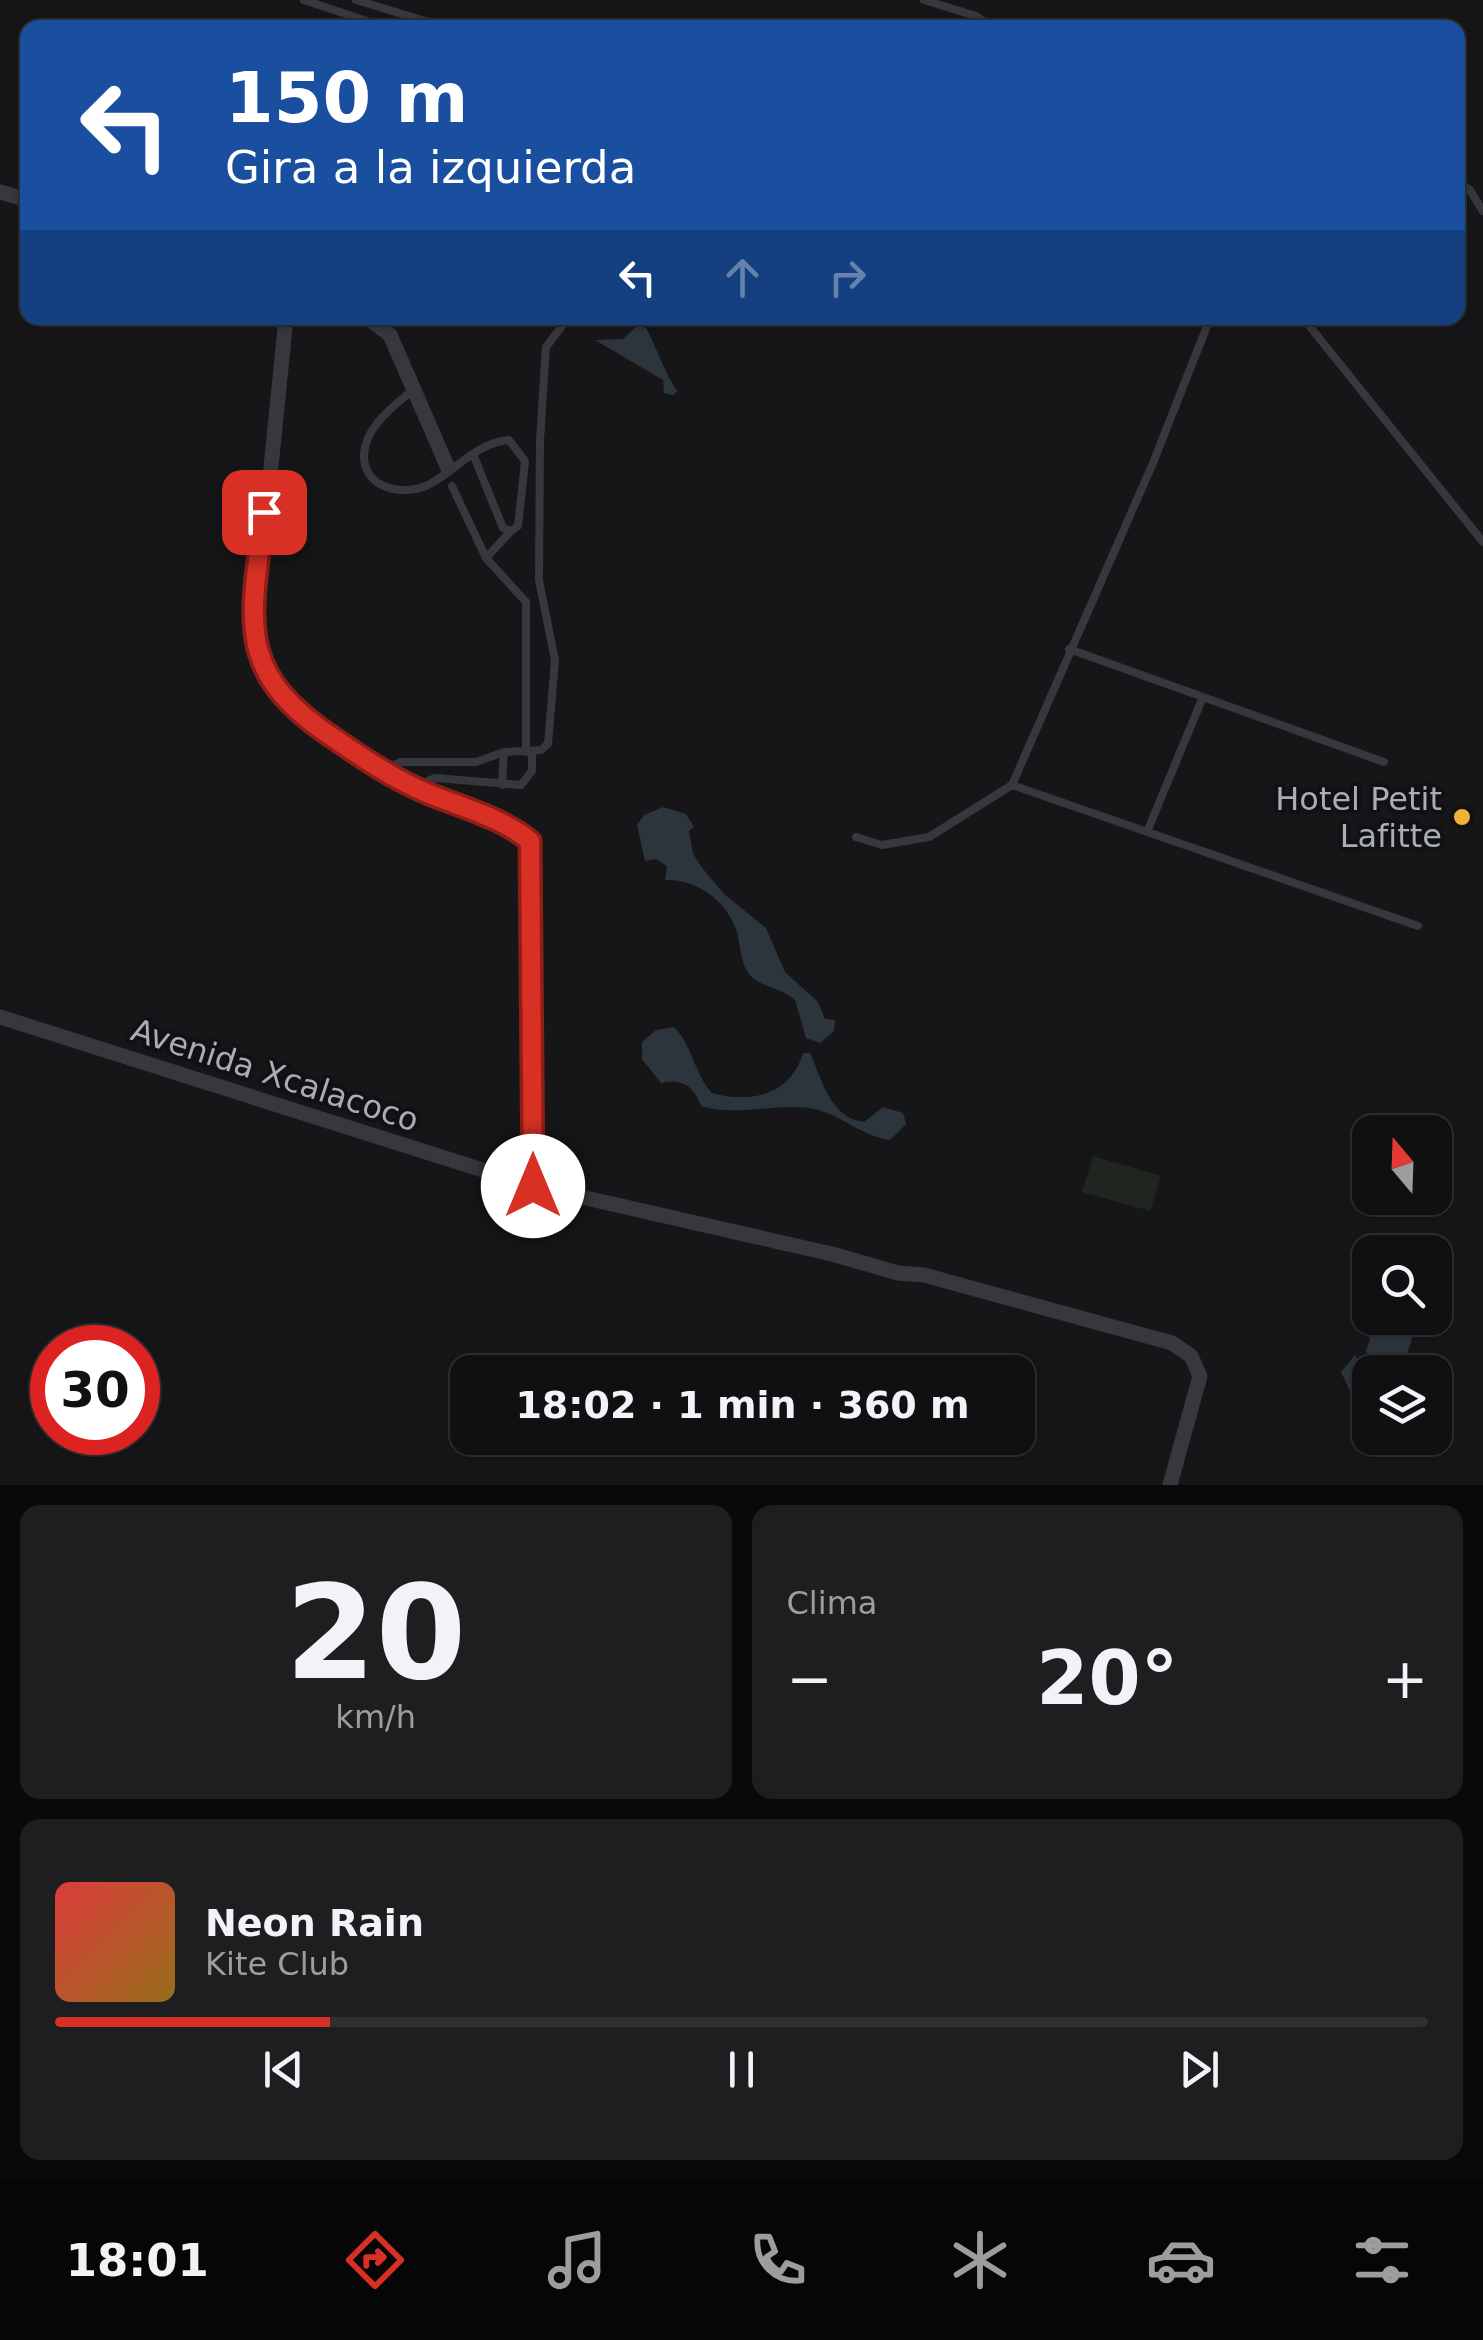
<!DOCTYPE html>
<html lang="es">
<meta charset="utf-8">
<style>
body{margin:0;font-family:"DejaVu Sans",sans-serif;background:#1e1e20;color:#f1f3f6;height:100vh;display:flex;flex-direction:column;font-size:38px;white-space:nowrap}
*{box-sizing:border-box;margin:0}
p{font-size:32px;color:#9c9d9f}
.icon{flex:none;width:55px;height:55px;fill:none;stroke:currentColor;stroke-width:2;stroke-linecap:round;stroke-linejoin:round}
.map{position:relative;height:1485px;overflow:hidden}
.sheet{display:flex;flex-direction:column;gap:20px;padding:20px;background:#09090a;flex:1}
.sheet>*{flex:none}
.top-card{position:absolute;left:20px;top:20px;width:1445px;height:305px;border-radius:20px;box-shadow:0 2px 8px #0004,0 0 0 2px #303032;background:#1a4fa0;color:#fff;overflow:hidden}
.needle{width:65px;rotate:341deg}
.fabs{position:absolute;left:1352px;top:1115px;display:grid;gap:20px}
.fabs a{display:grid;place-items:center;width:100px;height:100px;border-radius:20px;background:#101012;box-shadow:0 2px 8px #0004,0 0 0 2px #303032;font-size:50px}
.speed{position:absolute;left:30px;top:1325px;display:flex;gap:20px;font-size:50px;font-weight:700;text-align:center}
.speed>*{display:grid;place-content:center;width:130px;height:130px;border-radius:50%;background:#101012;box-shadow:0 2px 8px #0004,0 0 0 2px #303032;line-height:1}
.speed .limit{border:15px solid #d22;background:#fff;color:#111}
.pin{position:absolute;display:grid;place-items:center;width:85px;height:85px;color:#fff;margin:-42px;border-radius:20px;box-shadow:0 5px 15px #0006}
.me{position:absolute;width:110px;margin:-55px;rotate:0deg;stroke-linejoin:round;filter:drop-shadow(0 0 8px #0008)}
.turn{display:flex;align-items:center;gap:35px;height:210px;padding:0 40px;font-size:45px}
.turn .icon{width:130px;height:130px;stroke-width:2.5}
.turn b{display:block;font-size:70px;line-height:85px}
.lanes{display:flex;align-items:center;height:95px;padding:0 40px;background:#0003;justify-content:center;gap:50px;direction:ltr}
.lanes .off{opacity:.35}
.big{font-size:75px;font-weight:700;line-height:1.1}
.sheet .widget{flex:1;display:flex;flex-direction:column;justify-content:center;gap:15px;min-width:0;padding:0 35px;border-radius:20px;background:#1e1e20}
.sheet .dial{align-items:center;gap:0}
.dial b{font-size:130px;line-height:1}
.song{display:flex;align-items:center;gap:30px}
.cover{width:120px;height:120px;border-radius:15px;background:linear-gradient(135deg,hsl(0 70% 55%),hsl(40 70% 35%))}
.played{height:10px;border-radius:5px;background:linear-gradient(90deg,#d93025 20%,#303032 20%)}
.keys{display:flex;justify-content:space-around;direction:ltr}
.heat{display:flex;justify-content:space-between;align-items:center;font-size:55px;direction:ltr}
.sheet .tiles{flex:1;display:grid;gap:20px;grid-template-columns:1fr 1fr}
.widget:last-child{grid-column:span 2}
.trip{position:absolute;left:450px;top:1355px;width:585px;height:100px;border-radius:20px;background:#101012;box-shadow:0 2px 8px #0004,0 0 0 2px #303032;font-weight:700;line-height:100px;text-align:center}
.tab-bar{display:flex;height:160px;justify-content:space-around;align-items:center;background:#060607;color:#9c9d9f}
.tab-bar .icon{width:70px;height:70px}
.tab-bar .on{color:#d93025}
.tab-bar b{font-size:45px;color:#f1f3f6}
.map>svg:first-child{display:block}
.green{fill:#1e261f}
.water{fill:#2c353c}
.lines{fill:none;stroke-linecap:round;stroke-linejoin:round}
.service{stroke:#37383d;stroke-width:8}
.minor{stroke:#37383d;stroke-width:15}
.route-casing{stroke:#8d1f18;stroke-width:25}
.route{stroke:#d93025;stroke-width:18}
.poi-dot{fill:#f2b134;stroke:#111113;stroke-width:4}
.labels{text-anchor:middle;stroke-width:8;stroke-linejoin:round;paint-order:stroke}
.poi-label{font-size:32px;fill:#a8adb8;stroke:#111113;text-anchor:end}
.street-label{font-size:32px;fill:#a8adb8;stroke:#111113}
</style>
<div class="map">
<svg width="1483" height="1485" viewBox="0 0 1483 1485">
<rect width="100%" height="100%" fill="#161618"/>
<path class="green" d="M1093,1156L1161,1176L1150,1211L1082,1192Z"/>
<path class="water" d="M642,321C655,342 667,380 678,391L673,395L664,393L663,380L595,340L623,339Z
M663,807L686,814L694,827L689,831L693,854L703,869L724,894L766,928L785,972L818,1002L825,1019L835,1020L834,1031L820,1043L806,1038L795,1000C782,988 759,987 749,974C739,960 741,944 736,929C725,899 696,879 665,880L667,866L656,859L645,861L637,825L644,815Z
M674,1027C692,1045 694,1073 712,1093C750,1104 791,1095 803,1053H810C822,1079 830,1118 864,1122L883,1107L903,1113L906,1124L890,1140C860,1136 840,1113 810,1108C774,1103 736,1117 701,1106C693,1085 682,1079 661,1083L642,1059V1042L656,1030Z
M1363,1304L1370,1306V1318L1418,1319L1403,1367L1390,1362L1376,1369L1366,1351L1370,1339L1360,1322Z
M1355,1355L1370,1384V1419L1356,1404L1341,1372Z"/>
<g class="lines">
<path class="service" d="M304,0L388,28
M356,0L448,28
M924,0L976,16L994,28
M1458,182L1469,189L1483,211
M1303,318L1483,542
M414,389C394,406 364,427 364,456C364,488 402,497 428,485C456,471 475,443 509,440L525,461L518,526L511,531L503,528L473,454
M452,486L486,558L526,602V752
M486,558L511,531
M1069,649L1203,697L1147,832
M1203,697L1384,762
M384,770L400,762H476L504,752L541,750L548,744L555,660L539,580L540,440L546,347L568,318
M502,785L504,752
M1012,785L1418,926
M415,787L435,778L521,785L532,771V752
M856,837L882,845L929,837L1012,785L1153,463L1207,326L1206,318"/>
<path class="minor" d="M0,192L28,200
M286,318L254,636L267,679L293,711L414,788L531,841L533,1186
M368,318L390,335L448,468
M0,1017L533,1186L832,1254L898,1273L924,1275L1172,1343L1191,1356L1200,1376L1170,1485"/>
</g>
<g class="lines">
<g class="route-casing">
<path id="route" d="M264,512C251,622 233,672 335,739C364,759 394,779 427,793C460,807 503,818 530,841L533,1186"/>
</g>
<use href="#route" class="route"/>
</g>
<circle class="poi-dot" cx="1462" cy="817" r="10"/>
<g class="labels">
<g class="poi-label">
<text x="1442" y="810">Hotel Petit<tspan x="1442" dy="37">Lafitte</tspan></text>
</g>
<g class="street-label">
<text transform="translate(275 1075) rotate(18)" y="11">Avenida Xcalacoco</text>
</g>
</g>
</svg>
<div class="fabs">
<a><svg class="needle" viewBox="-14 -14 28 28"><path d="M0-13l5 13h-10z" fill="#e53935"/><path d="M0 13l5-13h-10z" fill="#9c9d9f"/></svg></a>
<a><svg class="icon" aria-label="search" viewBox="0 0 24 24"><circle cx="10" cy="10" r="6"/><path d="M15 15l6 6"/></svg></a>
<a><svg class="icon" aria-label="layers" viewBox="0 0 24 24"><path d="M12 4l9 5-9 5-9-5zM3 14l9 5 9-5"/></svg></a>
</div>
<div class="speed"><div class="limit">30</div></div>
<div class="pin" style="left:264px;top:512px;background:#d93025"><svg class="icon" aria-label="arrive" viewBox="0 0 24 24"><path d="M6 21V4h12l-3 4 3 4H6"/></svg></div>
<svg class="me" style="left:533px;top:1186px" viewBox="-20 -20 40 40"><circle r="19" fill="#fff"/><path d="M0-13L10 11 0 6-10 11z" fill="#d93025"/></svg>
<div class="trip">18:02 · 1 min · 360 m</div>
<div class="top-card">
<div class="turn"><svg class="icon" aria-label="left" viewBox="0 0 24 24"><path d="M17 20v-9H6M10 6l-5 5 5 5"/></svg><div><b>150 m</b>Gira a la izquierda</div></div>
<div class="lanes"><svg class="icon" aria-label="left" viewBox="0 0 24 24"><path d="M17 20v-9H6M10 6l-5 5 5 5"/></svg><svg class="icon off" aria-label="ahead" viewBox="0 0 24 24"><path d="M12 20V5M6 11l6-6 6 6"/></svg><svg class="icon off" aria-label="right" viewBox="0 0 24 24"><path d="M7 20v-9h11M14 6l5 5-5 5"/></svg></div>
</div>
</div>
<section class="sheet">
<div class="tiles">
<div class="widget dial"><b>20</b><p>km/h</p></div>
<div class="widget"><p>Clima</p>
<div class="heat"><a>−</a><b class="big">20°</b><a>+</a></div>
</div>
<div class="widget">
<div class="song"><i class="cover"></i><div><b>Neon Rain</b><p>Kite Club</p></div></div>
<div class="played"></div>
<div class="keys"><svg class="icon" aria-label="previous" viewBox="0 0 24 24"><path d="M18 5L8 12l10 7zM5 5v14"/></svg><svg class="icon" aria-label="pause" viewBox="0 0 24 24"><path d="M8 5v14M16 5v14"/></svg><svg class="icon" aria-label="next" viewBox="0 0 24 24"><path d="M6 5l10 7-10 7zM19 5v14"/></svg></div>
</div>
</div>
</section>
<nav class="tab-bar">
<b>18:01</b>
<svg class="icon on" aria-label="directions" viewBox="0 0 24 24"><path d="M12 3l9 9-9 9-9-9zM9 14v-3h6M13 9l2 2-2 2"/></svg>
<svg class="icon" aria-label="music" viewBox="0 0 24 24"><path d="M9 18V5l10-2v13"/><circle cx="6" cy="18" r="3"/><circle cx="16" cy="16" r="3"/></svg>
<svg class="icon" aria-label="phone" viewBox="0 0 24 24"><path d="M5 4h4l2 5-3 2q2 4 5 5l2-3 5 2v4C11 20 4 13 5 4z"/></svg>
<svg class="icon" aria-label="climate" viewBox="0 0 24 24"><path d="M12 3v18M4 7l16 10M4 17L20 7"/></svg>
<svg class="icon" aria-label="car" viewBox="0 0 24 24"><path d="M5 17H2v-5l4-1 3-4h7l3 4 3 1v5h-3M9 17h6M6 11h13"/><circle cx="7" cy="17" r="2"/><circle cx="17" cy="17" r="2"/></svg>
<svg class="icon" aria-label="filters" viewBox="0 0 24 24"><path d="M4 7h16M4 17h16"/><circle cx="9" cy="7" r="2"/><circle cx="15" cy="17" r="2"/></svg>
</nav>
